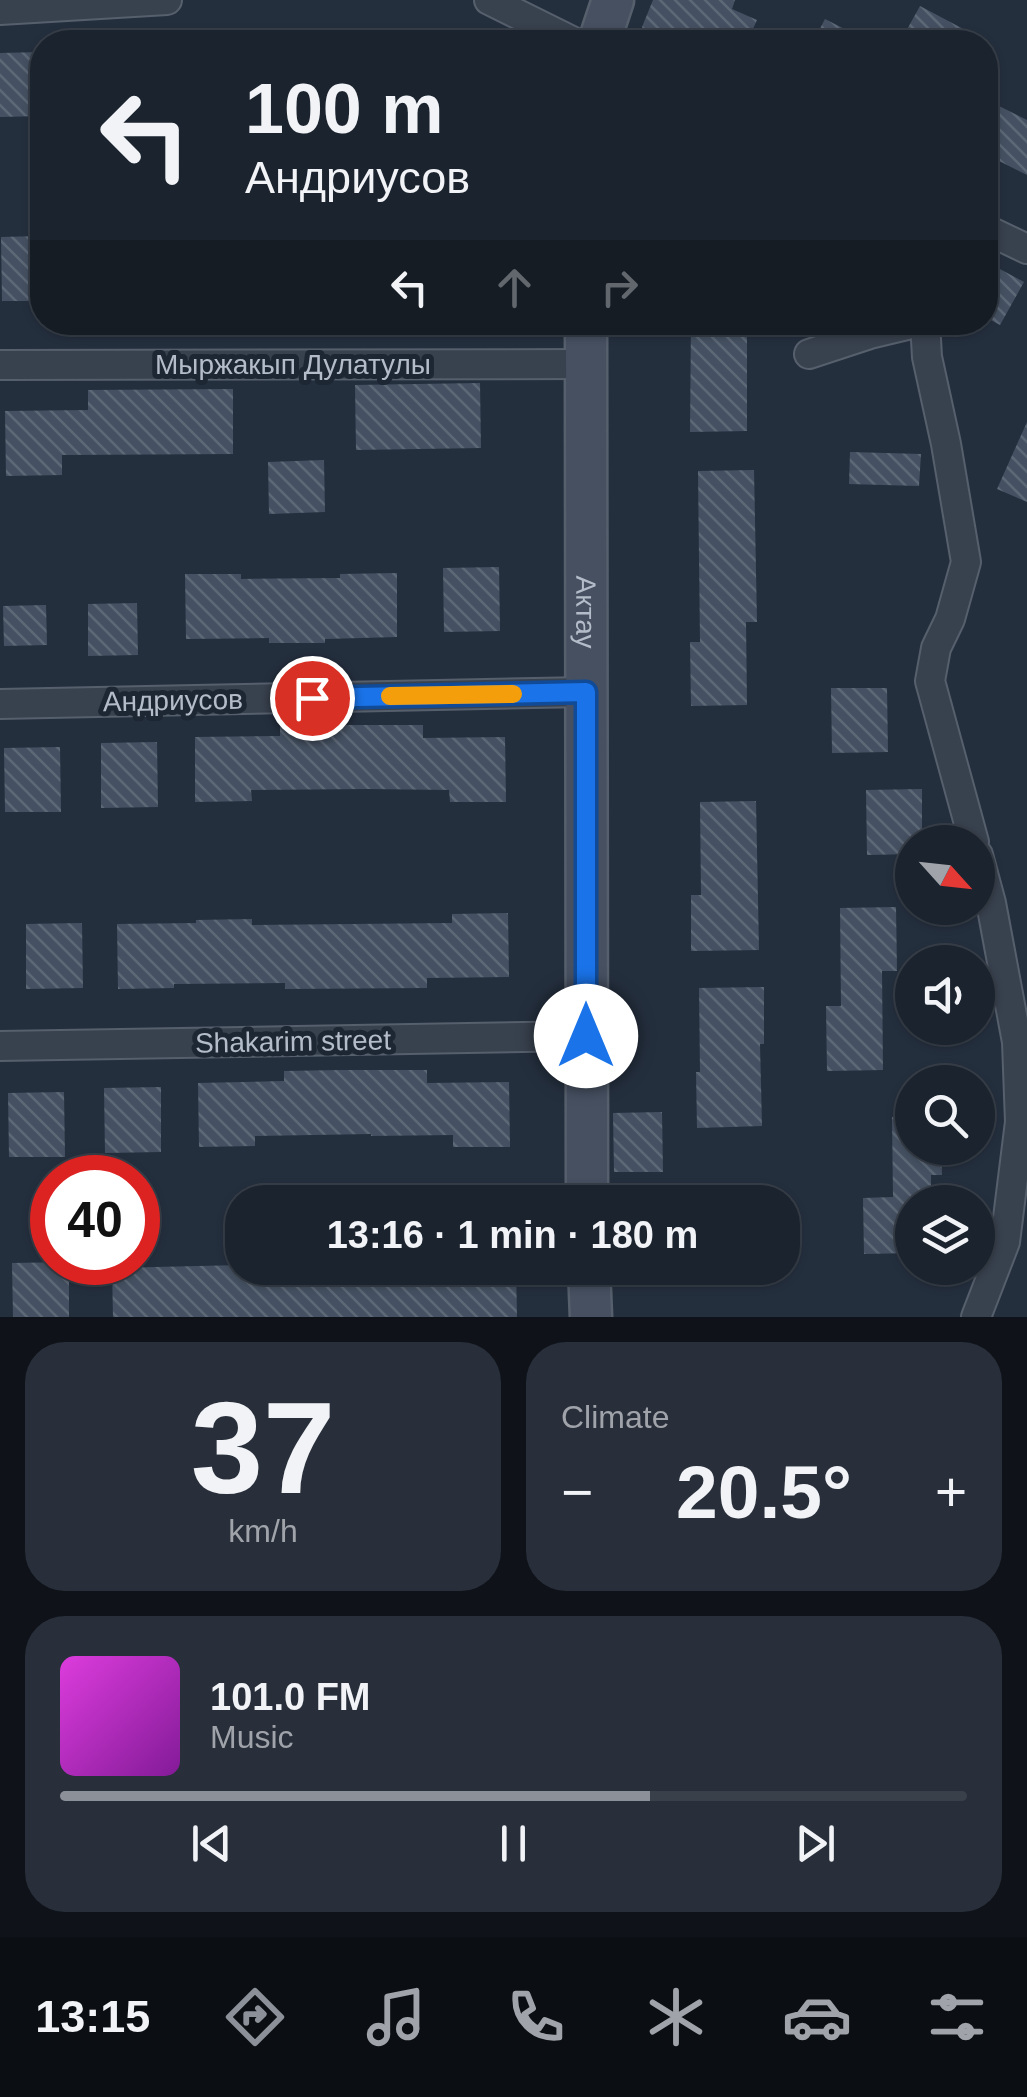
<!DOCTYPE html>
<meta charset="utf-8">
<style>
body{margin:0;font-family:Arial,sans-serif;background:#282f3a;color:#f1f3f6;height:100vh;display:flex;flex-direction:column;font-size:38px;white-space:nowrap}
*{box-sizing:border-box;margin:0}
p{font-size:32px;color:#a0a4aa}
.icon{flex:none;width:55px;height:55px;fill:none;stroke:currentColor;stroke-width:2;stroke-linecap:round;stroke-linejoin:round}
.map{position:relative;height:1317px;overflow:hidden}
.sheet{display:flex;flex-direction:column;gap:25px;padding:25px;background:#0f1319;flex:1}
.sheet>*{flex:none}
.hud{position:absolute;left:30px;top:30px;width:968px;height:305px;border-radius:40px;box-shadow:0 2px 8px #0004,0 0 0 2px #39404a;background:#1b232e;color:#f1f3f6;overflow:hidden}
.needle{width:65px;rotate:117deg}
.controls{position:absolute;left:895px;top:825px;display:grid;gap:20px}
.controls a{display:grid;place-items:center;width:100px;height:100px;border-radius:50%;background:#1b232e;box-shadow:0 2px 8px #0004,0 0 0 2px #39404a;font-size:50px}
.speed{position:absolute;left:30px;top:1155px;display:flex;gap:20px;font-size:50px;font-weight:700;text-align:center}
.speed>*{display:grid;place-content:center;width:130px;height:130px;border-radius:50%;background:#1b232e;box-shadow:0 2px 8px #0004,0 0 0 2px #39404a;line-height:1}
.speed .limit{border:15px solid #d22;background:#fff;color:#111}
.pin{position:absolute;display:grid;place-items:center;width:85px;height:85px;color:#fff;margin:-42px;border:5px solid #fff;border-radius:50%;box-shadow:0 2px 10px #0007}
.me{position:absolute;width:110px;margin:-55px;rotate:0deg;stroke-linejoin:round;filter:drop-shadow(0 0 8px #0008)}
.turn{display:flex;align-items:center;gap:35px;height:210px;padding:0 50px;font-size:45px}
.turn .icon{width:130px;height:130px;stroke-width:2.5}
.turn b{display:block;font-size:70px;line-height:85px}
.lanes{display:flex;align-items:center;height:95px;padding:0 50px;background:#0003;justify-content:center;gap:50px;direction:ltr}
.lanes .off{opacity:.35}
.big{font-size:75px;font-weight:800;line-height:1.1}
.sheet .card{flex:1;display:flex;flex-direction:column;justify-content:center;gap:15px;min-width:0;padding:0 35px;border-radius:40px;background:#282f3a}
.sheet .dial{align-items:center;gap:0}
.dial b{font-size:130px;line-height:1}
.song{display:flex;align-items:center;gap:30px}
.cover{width:120px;height:120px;border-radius:15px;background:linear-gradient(135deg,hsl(300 70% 55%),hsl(290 70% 35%))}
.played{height:10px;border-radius:5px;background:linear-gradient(90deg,#8c9099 65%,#39404a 65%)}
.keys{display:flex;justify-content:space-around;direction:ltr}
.heat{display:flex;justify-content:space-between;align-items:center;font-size:55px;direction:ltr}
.sheet .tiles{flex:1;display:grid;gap:25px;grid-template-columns:1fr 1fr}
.card:last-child{grid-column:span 2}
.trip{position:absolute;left:225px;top:1185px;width:575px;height:100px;border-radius:40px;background:#1b232e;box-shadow:0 2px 8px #0004,0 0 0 2px #39404a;font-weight:800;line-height:100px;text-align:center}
.tab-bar{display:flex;height:160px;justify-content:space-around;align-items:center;background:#0b0e12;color:#a0a4aa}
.tab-bar .icon{width:70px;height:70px}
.tab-bar .active{color:#8c9099}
.tab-bar b{font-size:45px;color:#f1f3f6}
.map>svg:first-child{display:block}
.building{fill:url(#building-back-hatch)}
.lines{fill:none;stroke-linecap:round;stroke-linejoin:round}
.street-casing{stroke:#565f6c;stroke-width:32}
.secondary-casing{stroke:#565f6c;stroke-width:45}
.street{stroke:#38414e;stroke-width:28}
.secondary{stroke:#465061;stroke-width:40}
.route-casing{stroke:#114b97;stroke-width:25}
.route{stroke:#1a73e8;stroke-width:18}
.slow{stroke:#f59e0b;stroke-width:18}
.labels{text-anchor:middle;stroke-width:10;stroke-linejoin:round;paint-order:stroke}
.street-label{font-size:28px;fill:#b4bcc9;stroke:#1d2633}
</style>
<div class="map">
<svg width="1027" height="1317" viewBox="0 0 1027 1317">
<defs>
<pattern id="building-back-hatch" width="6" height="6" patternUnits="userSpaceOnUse" patternTransform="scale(2.5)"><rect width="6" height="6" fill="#455162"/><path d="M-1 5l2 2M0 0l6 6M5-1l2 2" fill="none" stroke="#5d6877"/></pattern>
</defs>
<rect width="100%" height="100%" fill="#242f3e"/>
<path class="building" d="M653,0H735L732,9L757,20L747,42H649L642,27Z
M920,6L988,42H900Z
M825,19L870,42H813Z
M42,52V116L0,117V53Z
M997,105L1027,120V175L985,154V128Z
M42,236V301H2L1,237Z
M985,261L1024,282L1000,325L985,317Z
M691,322H747V431L690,432Z
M480,383L481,448L356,450L355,385Z
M233,389V454L62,455V475L6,476L5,411L88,410V390Z
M1027,422V502L997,489Z
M850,452L921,454L919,486L849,484Z
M324,460L325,512L269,514L268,462Z
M754,470L757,622H746L747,705L691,706L690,642H700L698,471Z
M499,567L500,631L444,632L443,568Z
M397,573V637L325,639V643H269V638L186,639L185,574H241V579L340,578V574Z
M137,603L138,655L88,656V604Z
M46,605L47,645L4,646L3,606Z
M831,688H887L888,752L832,753Z
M336,725H423V738L505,737L506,802H450L449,790L367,789L251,790L252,801L195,802V737L280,736V726Z
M157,742L158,807L101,808V743Z
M60,747L61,812H5L4,748Z
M922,789V842H912V854L867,855L866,790Z
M756,801L759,950L691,951V895H701L700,802Z
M896,907L897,971H882L883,1070L827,1071L826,1006H841L840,908Z
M508,913L509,977L427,978V988L285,989V983L174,984V988L118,989L117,924L196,923V920L252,919V925L452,923V914Z
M82,923L83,988L26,989V924Z
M764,987V1044H760L762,1126L697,1128L696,1072H700L699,988Z
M340,1070H427V1083L509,1082L510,1147H453V1135L371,1136V1134L255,1136V1146L199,1147L198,1083L284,1081V1071Z
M161,1087V1152L105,1153L104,1088Z
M64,1092L65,1157H9L8,1093Z
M662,1112L663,1172H614L613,1113Z
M912,1116V1148H941L942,1175H931V1202H912V1253L864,1254L863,1198L893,1197L892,1117Z
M69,1262V1317H13L12,1263Z
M242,1265V1268H416V1287L454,1286V1268H516L517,1317H113L112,1268Z"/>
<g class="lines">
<g class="street-casing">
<path id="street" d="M489,0L574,42
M0,10L167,0
M985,229L1027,249
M925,322L927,357L946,444L966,562L950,619L936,648L930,681L974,842
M809,354L870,334L920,322
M0,365L586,364
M0,704L586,692
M0,1046L586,1036
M976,1317L1005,1242L1020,1122L1017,1042L991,903L978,855"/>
</g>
<g class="secondary-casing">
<g id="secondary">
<path d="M599,42L613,0"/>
<path id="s1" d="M586,322L587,1202"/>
<path d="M589,1268L591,1317"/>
</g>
</g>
<use href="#street" class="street"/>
<use href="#secondary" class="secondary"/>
</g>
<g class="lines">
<g class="route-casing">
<path id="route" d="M312,698L586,692V1036"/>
</g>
<use href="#route" class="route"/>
<path class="slow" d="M390,696L513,694"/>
</g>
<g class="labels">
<g class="street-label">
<text x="293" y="374">Мыржакып Дулатулы</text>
<text dy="10" stroke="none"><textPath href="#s1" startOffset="290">Актау</textPath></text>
<text transform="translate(173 700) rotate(-1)" y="10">Андриусов</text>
<text transform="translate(293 1041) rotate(-1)" y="10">Shakarim street</text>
</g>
</g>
</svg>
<div class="controls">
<a><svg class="needle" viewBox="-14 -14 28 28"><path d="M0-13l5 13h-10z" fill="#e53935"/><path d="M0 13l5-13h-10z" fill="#a0a4aa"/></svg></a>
<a><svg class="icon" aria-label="sound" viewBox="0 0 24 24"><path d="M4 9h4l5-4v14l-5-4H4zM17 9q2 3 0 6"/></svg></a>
<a><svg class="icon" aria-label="search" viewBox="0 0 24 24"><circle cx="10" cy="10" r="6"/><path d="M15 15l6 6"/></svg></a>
<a><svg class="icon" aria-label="layers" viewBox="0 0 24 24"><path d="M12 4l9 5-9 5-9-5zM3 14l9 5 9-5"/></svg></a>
</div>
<div class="speed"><div class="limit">40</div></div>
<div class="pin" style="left:312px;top:698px;background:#d93025"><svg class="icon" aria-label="arrive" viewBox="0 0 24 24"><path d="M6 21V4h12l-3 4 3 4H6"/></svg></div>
<svg class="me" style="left:586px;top:1036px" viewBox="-20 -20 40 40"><circle r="19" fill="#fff"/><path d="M0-13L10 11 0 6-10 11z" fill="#1a73e8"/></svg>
<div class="trip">13:16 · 1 min · 180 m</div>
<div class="hud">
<div class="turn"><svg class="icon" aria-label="left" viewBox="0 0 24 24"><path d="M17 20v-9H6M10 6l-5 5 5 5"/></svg><div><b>100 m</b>Андриусов</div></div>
<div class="lanes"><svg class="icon" aria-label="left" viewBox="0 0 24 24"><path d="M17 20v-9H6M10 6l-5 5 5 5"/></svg><svg class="icon off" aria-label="ahead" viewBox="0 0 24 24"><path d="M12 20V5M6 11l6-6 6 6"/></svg><svg class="icon off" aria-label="right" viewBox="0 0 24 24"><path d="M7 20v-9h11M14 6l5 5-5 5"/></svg></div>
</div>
</div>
<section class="sheet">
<div class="tiles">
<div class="card dial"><b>37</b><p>km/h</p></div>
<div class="card"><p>Climate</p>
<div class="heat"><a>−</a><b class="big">20.5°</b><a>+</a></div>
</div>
<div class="card">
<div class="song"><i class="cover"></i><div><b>101.0 FM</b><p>Music</p></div></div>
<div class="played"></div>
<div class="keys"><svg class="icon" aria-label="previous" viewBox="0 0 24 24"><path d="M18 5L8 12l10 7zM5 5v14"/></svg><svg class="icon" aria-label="pause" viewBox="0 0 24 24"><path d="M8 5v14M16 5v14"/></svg><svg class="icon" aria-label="next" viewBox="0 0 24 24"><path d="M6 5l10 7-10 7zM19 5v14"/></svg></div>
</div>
</div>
</section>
<nav class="tab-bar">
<b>13:15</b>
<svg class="icon active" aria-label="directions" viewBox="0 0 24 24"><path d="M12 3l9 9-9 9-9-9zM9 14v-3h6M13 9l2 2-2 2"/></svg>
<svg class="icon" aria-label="music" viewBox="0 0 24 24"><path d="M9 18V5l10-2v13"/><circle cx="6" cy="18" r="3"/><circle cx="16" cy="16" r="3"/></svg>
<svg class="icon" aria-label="phone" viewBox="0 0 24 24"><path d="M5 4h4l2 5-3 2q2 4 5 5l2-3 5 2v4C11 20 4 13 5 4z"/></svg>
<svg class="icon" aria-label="climate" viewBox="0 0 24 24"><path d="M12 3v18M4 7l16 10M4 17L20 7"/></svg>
<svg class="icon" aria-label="car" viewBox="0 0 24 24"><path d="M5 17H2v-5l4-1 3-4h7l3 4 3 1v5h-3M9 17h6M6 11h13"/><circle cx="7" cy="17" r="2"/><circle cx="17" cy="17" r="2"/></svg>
<svg class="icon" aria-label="filters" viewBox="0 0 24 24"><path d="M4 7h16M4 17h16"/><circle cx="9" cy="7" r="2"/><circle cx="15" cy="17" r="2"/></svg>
</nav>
